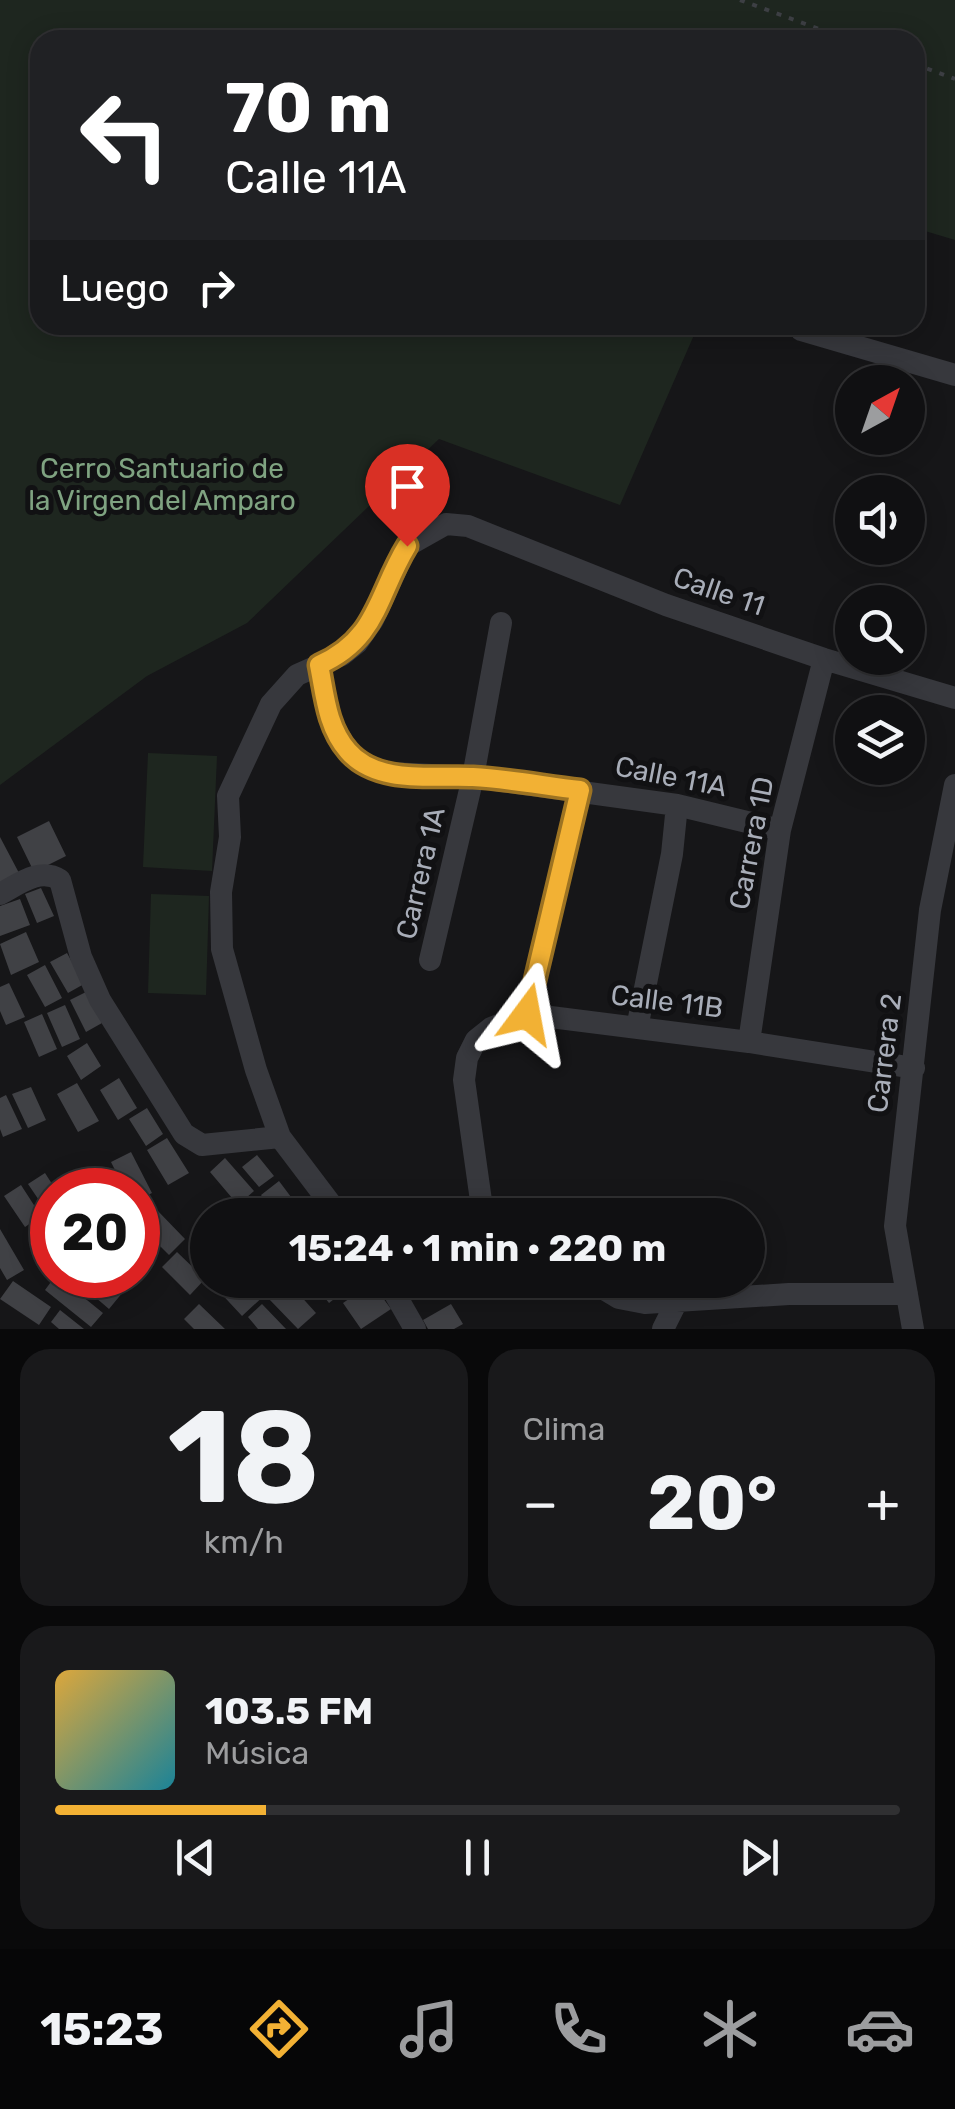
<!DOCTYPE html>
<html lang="es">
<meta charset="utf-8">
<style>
body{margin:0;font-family:Rubik,sans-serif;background:#19191b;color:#f1f3f6;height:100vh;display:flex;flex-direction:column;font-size:38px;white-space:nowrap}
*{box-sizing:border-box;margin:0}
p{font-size:32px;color:#9c9d9f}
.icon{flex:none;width:55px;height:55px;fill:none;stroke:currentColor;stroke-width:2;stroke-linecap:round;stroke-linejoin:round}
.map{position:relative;height:1329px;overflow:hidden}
.details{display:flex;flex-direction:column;gap:20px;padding:20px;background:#09090a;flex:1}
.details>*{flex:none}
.top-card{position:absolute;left:30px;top:30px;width:895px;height:305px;border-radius:30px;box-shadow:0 5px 25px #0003,0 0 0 2px #303032;background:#202124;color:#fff;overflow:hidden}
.needle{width:65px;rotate:40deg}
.fabs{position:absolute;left:835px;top:365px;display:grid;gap:20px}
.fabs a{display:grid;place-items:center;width:90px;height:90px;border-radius:50%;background:#101012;box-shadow:0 5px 25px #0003,0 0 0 2px #303032;font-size:50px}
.speed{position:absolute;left:30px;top:1168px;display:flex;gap:20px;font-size:50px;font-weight:700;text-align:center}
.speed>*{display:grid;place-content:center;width:130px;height:130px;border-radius:50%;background:#101012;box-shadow:0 5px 25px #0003,0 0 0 2px #303032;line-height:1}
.speed .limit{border:15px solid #d22;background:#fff;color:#111}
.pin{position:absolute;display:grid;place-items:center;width:85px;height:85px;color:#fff;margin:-102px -42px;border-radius:50% 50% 50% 0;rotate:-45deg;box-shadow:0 0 10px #0007}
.pin .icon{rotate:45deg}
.me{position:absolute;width:110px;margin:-55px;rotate:13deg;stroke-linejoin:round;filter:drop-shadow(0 0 8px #0008)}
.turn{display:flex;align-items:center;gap:35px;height:210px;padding:0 30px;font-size:45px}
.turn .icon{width:130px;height:130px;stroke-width:2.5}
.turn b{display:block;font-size:70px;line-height:85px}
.then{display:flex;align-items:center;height:95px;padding:0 30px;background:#0003;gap:20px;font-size:38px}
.big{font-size:75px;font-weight:700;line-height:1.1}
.details .card{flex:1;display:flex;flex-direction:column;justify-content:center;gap:15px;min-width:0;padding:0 35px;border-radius:30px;background:#19191b}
.details .dial{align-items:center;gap:0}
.dial b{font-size:130px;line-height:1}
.song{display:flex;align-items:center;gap:30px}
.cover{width:120px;height:120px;border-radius:15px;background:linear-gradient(135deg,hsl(40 70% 55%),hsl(190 70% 35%))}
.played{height:10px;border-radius:5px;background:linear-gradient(90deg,#f2b134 25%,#303032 25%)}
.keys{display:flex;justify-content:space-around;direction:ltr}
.heat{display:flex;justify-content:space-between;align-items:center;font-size:55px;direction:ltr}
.details .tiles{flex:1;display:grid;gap:20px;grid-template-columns:1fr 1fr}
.card:last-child{grid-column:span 2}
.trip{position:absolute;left:190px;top:1198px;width:575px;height:100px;border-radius:50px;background:#101012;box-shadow:0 5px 25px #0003,0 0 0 2px #303032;font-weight:700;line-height:100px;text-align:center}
.tabs{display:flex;height:160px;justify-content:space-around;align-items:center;background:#060607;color:#9c9d9f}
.tabs .icon{width:70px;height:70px}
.tabs .selected{color:#f2b134}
.tabs b{font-size:45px;color:#f1f3f6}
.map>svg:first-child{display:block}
.green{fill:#1e261f}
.building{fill:#404145}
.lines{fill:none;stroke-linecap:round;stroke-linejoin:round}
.path{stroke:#3d3f44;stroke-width:4;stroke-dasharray:5 8;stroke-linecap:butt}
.minor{stroke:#37383d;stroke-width:22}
.route-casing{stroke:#9d7322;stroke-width:25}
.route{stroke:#f2b134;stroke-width:18}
.labels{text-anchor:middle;stroke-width:10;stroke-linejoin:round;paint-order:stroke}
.park-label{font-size:28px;fill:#7fa381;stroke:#111113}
.street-label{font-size:28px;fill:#a8adb8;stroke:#111113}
</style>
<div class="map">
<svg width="955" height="1329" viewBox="0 0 955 1329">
<rect width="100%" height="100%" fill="#161618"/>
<path class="green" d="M0,0H955V240L915,228V40H40V325H689L694,335L620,505L439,439L247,623L147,676L0,785Z
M148,753L217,756L212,871L143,867Z
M151,894L209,896L206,995L148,993Z"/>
<path class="building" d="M49,821L66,856L34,872L17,837Z
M0,837L19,873L0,883Z
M41,888L54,916L37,923L25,894Z
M20,899L30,925L0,936V906Z
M26,932L39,962L11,975L0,944Z
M67,953L84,984L68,993L50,962Z
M45,965L62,998L45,1007L27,975Z
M9,983L25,1017L6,1025L0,1011V987Z
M86,992L102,1023L86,1032L70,1000Z
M65,1005L80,1039L62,1047L47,1013Z
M42,1014L57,1049L39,1057L24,1022Z
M87,1043L101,1066L81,1080L67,1056Z
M119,1078L137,1108L118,1120L100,1090Z
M77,1083L99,1121L78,1132L57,1094Z
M31,1087L46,1120L28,1128L12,1094Z
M6,1095L22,1129L3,1137L0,1129V1098Z
M147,1108L163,1134L146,1146L129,1119Z
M167,1138L189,1173L168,1185L147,1150Z
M131,1152L152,1193L138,1200V1190H125L111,1162Z
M257,1155L274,1176L259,1187L242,1167Z
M225,1158L254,1191L238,1205L210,1172Z
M45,1173L56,1190H52V1213L49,1215L28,1184Z
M279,1181L300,1209L292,1215H276L261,1195Z
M21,1185L41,1216L25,1227L4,1196Z
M156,1209L185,1239L169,1255L139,1225Z
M0,1229L24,1270L7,1280L0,1268Z
M177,1252L205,1279L190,1295L162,1267Z
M56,1275L103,1313L91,1327L45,1290Z
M77,1275H103L123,1292L109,1309L74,1279Z
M224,1280H255L267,1293L242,1316L216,1288Z
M311,1280H339L347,1289L329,1303Z
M13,1281L51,1307L39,1325L0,1299Z
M288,1282L316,1313L298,1329L269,1299Z
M372,1283L391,1309L361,1329L343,1303Z
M199,1304L225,1329H194L184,1319Z
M262,1304L286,1329H258L248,1317Z
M451,1304L463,1324L454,1329H428L423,1320Z
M60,1310L84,1329H59L51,1322Z"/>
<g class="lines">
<path class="path" d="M740,0L849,40
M915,64L955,79"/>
<path class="minor" d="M803,325L801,330L955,375
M319,665L331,722L350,754L367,766L390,773L473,777L677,805L780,830
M0,894C19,884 40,867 60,880L81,957L100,1000L184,1134L202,1145L280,1137
M430,960L473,777L501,623
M527,1014L580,790
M637,1028L672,854L677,805
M749,1042L780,830L824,659
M339,1215L280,1137L256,1070L222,949L221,892L230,837L228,796L271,704L297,675L342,655L357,643L373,620L407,546L446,524L468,526L666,605L824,659L955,698
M483,1215L464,1080L467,1058L476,1040L491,1028L527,1014L749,1042L914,1068
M387,1280L415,1329
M589,1280L619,1298L645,1303L789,1294H907
M663,1329L677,1301
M913,1329L895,1226L930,910L955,785"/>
</g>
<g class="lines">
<g class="route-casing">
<path id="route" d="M407,546C377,595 378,639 319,665C325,695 327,727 348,751C377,785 434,775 473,777C509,779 545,786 580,790L527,1014"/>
</g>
<use href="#route" class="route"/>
</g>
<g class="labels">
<g class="park-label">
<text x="162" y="478">Cerro Santuario de<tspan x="162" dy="32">la Virgen del Amparo</tspan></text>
</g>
<g class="street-label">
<text transform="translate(719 591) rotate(19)" y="10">Calle 11</text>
<text transform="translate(671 776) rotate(11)" y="10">Calle 11A</text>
<text transform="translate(751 843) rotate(-79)" y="10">Carrera 1D</text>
<text transform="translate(420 873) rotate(-77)" y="10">Carrera 1A</text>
<text transform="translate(667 1001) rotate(7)" y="10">Calle 11B</text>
<text transform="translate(884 1053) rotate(-83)" y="10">Carrera 2</text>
</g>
</g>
</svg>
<div class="fabs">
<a><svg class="needle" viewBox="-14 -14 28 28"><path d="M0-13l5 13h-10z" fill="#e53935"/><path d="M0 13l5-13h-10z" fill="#9c9d9f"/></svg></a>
<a><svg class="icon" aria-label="sound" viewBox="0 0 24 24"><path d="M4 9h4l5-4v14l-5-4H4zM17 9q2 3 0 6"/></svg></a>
<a><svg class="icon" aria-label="search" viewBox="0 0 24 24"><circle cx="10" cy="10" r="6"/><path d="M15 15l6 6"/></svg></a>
<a><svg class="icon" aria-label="layers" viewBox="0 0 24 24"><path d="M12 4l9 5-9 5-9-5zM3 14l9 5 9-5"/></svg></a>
</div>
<div class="speed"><div class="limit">20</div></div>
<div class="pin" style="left:407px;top:546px;background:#d93025"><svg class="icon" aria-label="arrive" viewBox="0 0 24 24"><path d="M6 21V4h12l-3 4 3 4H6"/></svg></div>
<svg class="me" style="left:527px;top:1014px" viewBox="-20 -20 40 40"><path d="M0-17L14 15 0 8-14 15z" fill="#f2b134" stroke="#fff" stroke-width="4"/></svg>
<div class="trip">15:24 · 1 min · 220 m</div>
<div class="top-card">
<div class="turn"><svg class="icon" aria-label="left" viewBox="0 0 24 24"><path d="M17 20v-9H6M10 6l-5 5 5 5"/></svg><div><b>70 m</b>Calle 11A</div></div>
<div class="then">Luego<svg class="icon" aria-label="right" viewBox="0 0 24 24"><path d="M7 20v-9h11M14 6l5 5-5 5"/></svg></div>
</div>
</div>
<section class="details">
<div class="tiles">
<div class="card dial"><b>18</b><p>km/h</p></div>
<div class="card"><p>Clima</p>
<div class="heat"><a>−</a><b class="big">20°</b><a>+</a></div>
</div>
<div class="card">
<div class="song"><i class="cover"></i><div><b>103.5 FM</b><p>Música</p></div></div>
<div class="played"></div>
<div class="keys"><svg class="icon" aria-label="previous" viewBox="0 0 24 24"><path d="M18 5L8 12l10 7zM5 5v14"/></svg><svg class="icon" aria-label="pause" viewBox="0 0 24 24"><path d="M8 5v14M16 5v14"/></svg><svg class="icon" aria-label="next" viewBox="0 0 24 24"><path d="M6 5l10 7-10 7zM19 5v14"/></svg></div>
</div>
</div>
</section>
<nav class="tabs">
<b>15:23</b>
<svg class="icon selected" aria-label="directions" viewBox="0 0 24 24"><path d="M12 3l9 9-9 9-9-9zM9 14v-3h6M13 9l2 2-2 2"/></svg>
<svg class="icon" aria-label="music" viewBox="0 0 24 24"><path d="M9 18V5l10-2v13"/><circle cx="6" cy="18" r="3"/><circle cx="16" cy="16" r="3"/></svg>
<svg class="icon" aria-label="phone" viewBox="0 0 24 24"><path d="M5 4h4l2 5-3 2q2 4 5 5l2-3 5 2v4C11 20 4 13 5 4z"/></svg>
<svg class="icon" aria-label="climate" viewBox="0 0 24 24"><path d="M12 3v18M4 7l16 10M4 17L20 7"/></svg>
<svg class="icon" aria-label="car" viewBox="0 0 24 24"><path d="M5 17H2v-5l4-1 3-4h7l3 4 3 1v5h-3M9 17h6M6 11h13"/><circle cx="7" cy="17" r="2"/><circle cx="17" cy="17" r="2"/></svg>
</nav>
